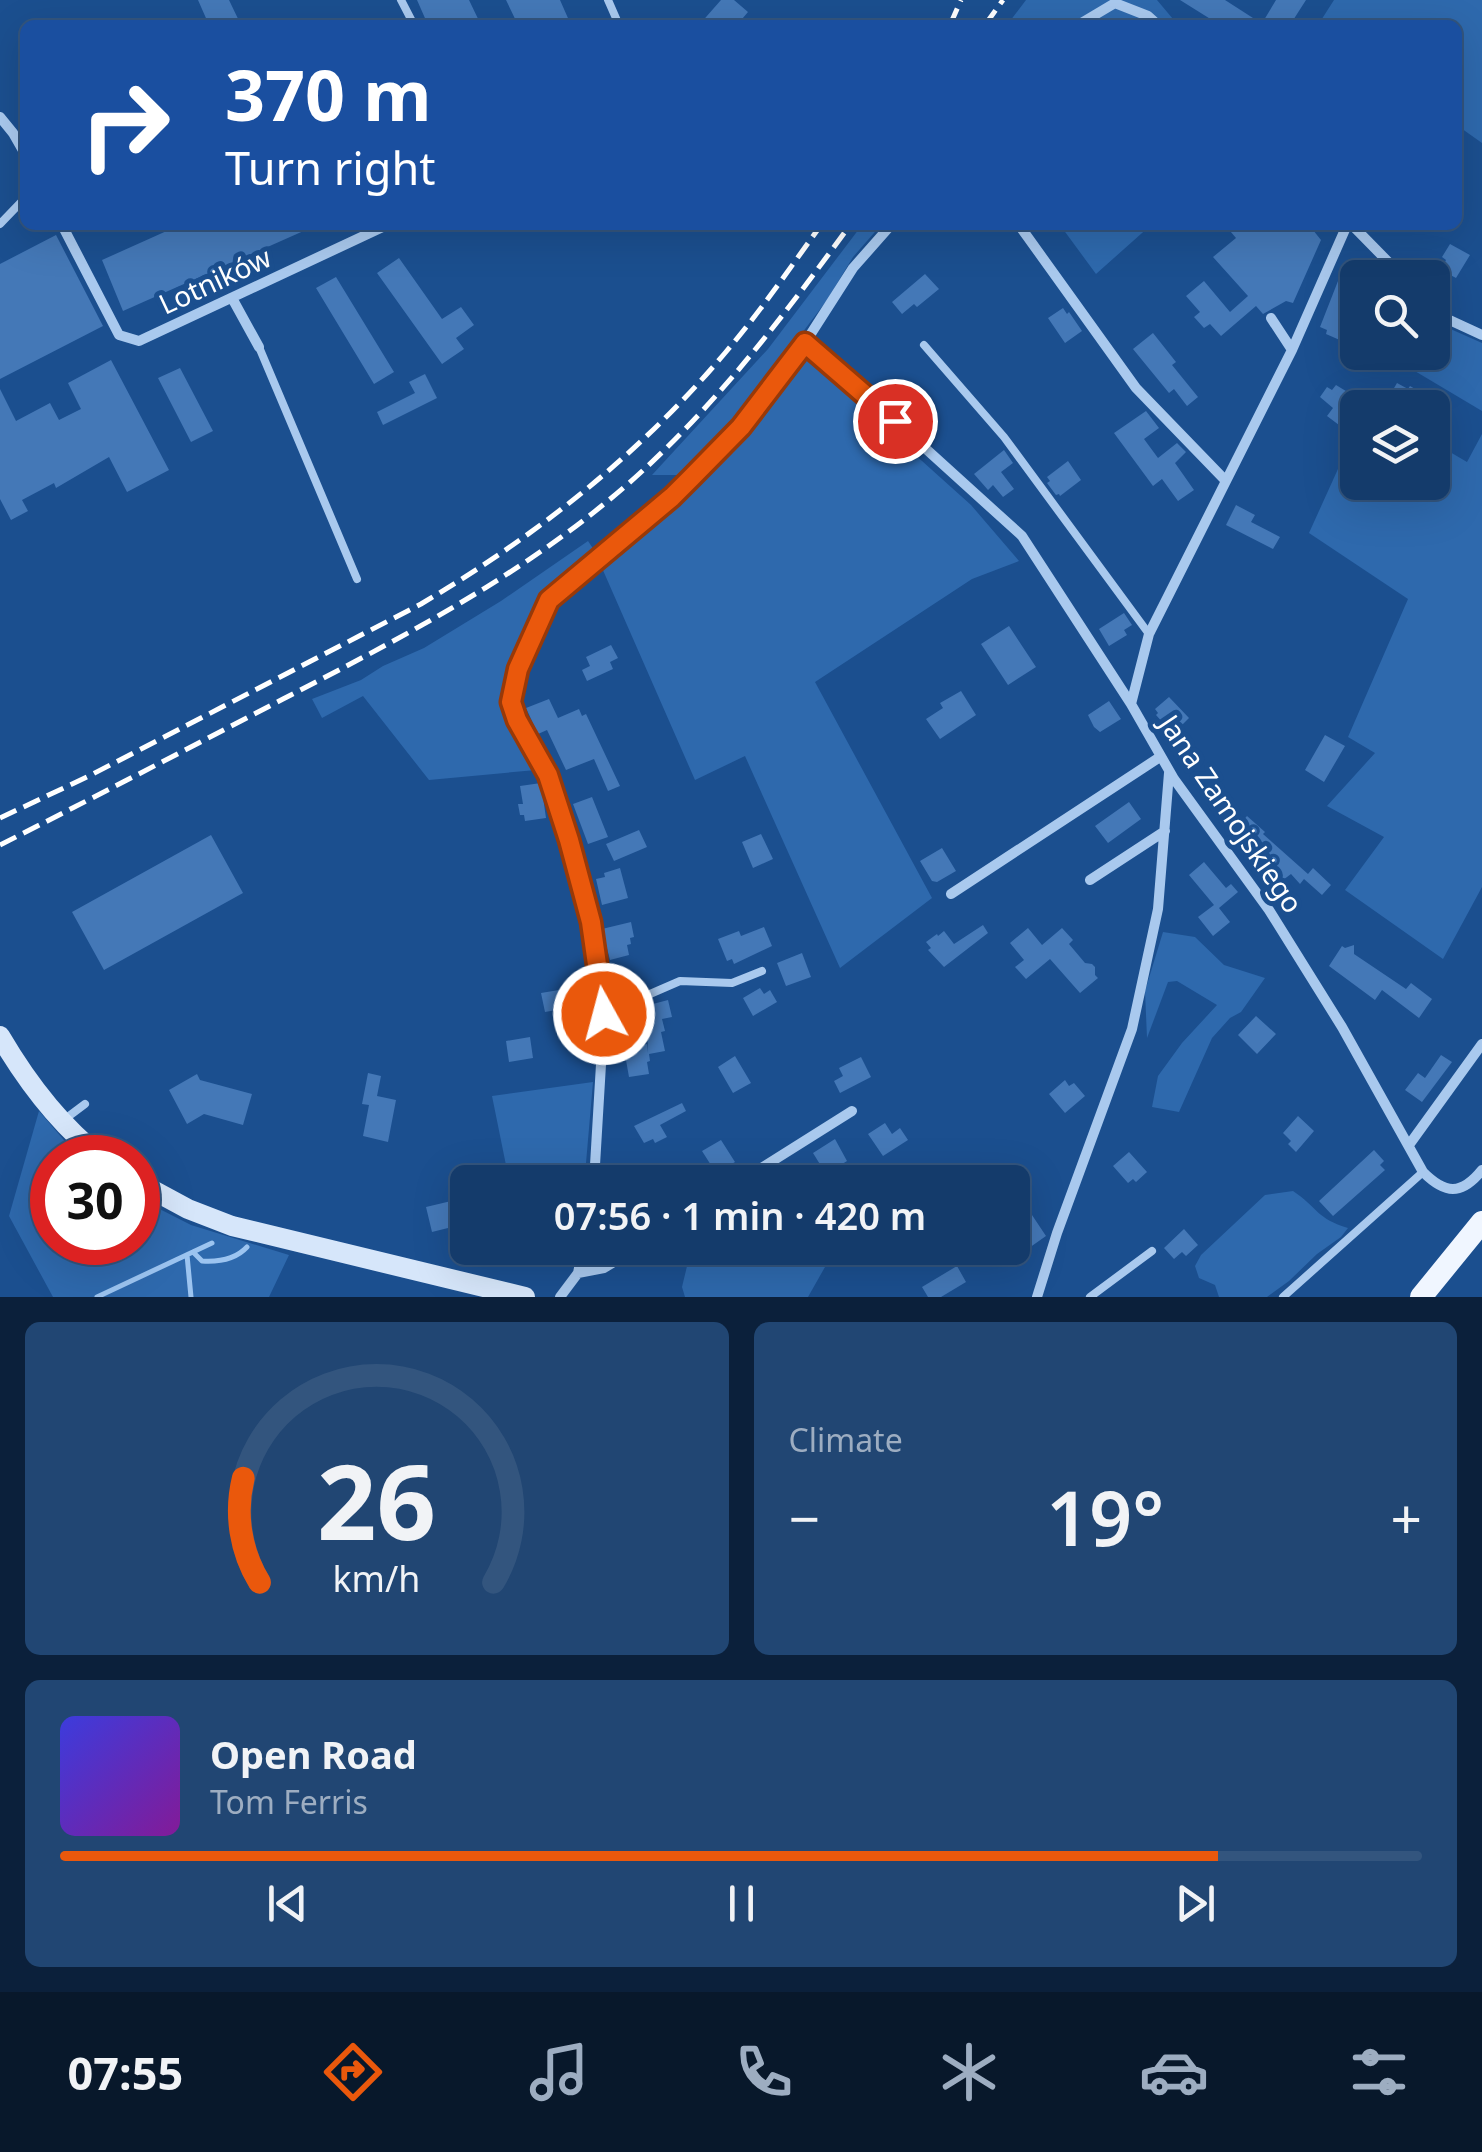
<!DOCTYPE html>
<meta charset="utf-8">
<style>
body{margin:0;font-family:"Noto Sans",sans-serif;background:#214673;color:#f1f3f6;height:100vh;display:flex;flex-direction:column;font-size:38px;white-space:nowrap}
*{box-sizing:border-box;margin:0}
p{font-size:32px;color:#9dadc1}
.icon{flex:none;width:55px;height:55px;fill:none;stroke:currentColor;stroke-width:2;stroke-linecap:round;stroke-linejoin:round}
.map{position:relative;height:1297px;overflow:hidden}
.panel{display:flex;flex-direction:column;gap:25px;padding:25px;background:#0b203b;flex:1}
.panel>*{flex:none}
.banner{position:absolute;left:20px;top:20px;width:1442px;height:210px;border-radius:15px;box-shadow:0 10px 40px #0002,0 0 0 2px #33557e;background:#1a4fa0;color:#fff;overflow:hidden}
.buttons{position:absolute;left:1340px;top:260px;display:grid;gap:20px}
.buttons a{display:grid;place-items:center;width:110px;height:110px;border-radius:15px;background:#143b6b;box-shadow:0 10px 40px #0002,0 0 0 2px #33557e;font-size:50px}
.speed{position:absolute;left:30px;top:1135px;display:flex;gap:20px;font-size:50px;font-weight:700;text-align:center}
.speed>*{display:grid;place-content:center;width:130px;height:130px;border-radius:50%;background:#143b6b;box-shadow:0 10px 40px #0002,0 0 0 2px #33557e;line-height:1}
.speed .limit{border:15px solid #d22;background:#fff;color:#111}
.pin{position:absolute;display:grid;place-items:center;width:85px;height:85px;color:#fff;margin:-42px;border:5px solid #fff;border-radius:50%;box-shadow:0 2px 10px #0007}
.me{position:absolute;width:110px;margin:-55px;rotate:353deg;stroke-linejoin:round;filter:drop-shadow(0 0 8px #0008)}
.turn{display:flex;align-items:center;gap:35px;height:210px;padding:0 40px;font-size:45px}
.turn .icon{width:130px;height:130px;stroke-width:2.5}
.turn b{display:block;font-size:70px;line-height:85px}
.big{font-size:75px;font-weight:600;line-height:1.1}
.panel .widget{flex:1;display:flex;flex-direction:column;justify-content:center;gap:15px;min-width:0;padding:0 35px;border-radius:15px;background:#214673}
.panel .dial{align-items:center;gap:0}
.dial svg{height:260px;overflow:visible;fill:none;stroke:#33557e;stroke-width:7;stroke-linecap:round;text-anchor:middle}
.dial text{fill:#f1f3f6;stroke:none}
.song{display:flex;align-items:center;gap:30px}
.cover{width:120px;height:120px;border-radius:15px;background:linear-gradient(135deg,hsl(240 70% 55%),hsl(290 70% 35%))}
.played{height:10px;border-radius:5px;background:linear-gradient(90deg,#ea580c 85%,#33557e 85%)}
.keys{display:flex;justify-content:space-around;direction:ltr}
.heat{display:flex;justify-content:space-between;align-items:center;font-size:55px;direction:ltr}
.panel .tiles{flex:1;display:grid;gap:25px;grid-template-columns:1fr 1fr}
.widget:last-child{grid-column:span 2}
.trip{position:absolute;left:450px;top:1165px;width:580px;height:100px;border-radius:15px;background:#143b6b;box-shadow:0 10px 40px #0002,0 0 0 2px #33557e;font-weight:600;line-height:100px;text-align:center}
.tabs{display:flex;height:160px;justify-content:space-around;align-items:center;background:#08182b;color:#9dadc1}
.tabs .icon{width:70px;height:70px}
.tabs .on{color:#ea580c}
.tabs b{font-size:45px;color:#f1f3f6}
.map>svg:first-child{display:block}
.green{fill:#2e69ad}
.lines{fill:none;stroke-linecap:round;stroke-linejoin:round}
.stream{stroke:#9cc4f0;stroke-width:5}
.building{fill:#4478b7}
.lane{stroke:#a9c9ee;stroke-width:8}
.street{stroke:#a9c9ee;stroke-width:10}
.secondary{stroke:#d6e6fa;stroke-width:20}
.primary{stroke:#f0f6ff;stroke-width:22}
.rail{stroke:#fff;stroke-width:5;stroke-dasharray:18 8;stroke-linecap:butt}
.route-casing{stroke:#983908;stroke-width:25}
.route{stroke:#ea580c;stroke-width:18}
.labels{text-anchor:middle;stroke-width:10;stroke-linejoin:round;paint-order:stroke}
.street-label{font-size:28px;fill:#fff;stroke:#1b4f8f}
</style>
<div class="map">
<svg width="1482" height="1297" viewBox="0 0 1482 1297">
<rect width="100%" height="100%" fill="#1b4f8f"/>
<path class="green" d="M1026,0H1157L1178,25H1007Z
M1334,0H1482V143L1458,126V25H1318Z
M862,225H881L853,257L827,300L793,345L734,419L683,475H652L768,349Z
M1060,225H1151L1096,274Z
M1433,317L1446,327L1482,343V411L1398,361L1403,353L1432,352Z
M804,355L971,505L1019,561L972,579L815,682L932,898L840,968L745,756L695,780L602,568L685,499L737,444Z
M1357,427L1358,482H1432L1433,442L1467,462L1482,434V887L1443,959L1345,890L1384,837L1327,806L1375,753L1348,737L1408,599L1309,533Z
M588,541L594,550L531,611L503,712L536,770L429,780L363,696L322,718L312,699L361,680L383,666L424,648L501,601Z
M1163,932L1195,937L1224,965L1265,978L1241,1012L1230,1018L1212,1038L1179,1112L1152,1107L1158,1076L1182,1043L1217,1005L1177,981L1168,982L1147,1038L1145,991Z
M593,1082L586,1163L509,1180L492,1096Z
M39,1111L69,1146L82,1157L52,1158V1242H138V1198L191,1225L289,1255L269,1297H53L9,1216Z
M1293,1191C1317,1207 1317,1219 1348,1228L1341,1237L1317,1254L1289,1281L1267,1297H1219L1215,1285L1199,1278L1195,1266L1201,1255L1265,1195Z
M732,1248H811L825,1267L808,1297H685L682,1287L688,1262L704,1252L728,1250Z"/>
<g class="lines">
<path class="stream" d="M193,1252L202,1261C218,1262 236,1259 247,1247
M187,1255L191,1297
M97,1297L212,1243"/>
</g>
<path class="building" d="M198,0H229L241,25H209Z
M417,0H469L481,25H428Z
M506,0H560L571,25H518Z
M721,0H734L748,12L737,25H699Z
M1180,0H1225L1253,18L1249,25H1220Z
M1276,0H1306L1290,25H1273L1264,20Z
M180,225H317L123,311L102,260Z
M1225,225H1309L1321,240L1293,303L1286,301L1263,314L1256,306L1221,336L1210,324L1204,328L1194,317L1200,312L1186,296L1204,281L1230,312L1248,296L1213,257L1236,238Z
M56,235L103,326L0,379V264Z
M1450,244L1470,255L1456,278L1441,270L1446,260L1442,257Z
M399,258L442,319L461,307L474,325L456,338L464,349L442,364L377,273Z
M925,274L939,289L917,307L914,304L902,314L892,302Z
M336,277L394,372L374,384L316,288Z
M1342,277L1358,284V291L1350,311L1358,315V334L1354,341L1344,337L1342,341L1326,334L1327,330L1320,327L1338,281L1340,282Z
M1063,308L1067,314L1069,312L1082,331L1065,343L1048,318Z
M1153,333L1176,362L1172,365L1198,397L1187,406L1174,389L1169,393L1133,349Z
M111,360L169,470L127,492L109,457L56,488L54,483L22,500L28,511L11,520L0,499V389L16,421L50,403L59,420L81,409L68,383Z
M180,368L213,431L191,442L158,378Z
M425,374L437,398L383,425L377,412L415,393L409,382Z
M1397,383L1408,389L1410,386L1447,408H1398L1401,402L1390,395Z
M1336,385L1359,399L1339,425L1327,416L1333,408L1320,397L1327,387L1332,390Z
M1146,411L1159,428L1144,439L1158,458L1177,443L1186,452L1175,463L1194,490L1178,501L1162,479L1153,486L1114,433Z
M1004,450L1013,463L1001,472L1014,489L1003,497L993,485L988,490L974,474Z
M1068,461L1081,480L1060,496L1059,494L1056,495L1047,483L1050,481L1047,477Z
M1236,505L1255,515L1251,522L1280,537L1273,549L1226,525Z
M1124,613L1132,625L1124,630L1127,635L1109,646L1099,629Z
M1009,626L1036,667L1008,685L981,644Z
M611,645L618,658L610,662L613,669L587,681L582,670L590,666L586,657Z
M961,691L976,715L940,739L926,719L943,708L940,703Z
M1169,697L1189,718L1173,734L1156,715L1158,713L1155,709Z
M549,699L558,718L579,709L582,716L586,714L620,786L608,791L594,759L566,770L547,730L538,734L526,708Z
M1109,701L1121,719L1100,732L1094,727L1088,715Z
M1325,735L1345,746L1324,782L1305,770Z
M541,783L546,818L525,821L524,815H520L518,804H523L520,786Z
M592,797L608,837L588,844L573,804Z
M1129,802L1141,819L1108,843L1095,826Z
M1247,816L1265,832L1263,834L1308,874L1313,868L1331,885L1322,895L1304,879L1300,884L1291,874L1283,880L1258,858L1255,862L1244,852L1247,849L1230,835Z
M639,830L647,847L614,861L606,844Z
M761,834L773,859L753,868L742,842Z
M211,835L243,893L104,970L72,912Z
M942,848L956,871L937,882L932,881L920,861Z
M1204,862L1226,888L1231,884L1238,892L1219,908L1230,922L1213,936L1198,917L1214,905L1189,875Z
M620,868L628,898L602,905L596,879L605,877L604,873Z
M631,922L634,937L630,938L631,944L627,945L629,955L610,960L602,929Z
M983,925L988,933L944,967L928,950L931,948L926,942L937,934L938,936L944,931L954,944Z
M764,927L772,946L734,964L732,959L727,961L718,939L739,931L741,936Z
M1028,928L1042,945L1062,928L1073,940L1069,944L1085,963L1092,964L1095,967V975L1098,978L1080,993L1050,959L1026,979L1015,967L1024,960L1010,943Z
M1354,945V954L1406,989L1411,983L1432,999L1419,1018L1382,990L1375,1000L1329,966L1342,946L1345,948Z
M802,953L811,977L786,986L777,963Z
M571,988L574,1007L545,1012L541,993Z
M760,988L764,994L770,990L777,1002L753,1016L743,998Z
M668,1000L672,1017L662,1019L665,1031L661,1032L665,1051L649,1054L650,1061L647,1062L649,1074L629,1077L624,1049L647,1044L648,1053L647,1021L638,1024L634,1009Z
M1256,1016L1276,1034L1257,1054L1238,1035Z
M530,1037L533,1058L509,1062L506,1041Z
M1441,1055L1452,1062L1422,1102L1405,1090L1418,1073L1425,1078Z
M735,1056L751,1083L733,1093L718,1067Z
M861,1057L871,1077L840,1093L834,1081L843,1076L839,1068Z
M368,1073L381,1076L377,1096L396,1100L388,1142L363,1136L369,1105L362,1104Z
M197,1074L200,1080L252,1094L243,1125L204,1114L187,1124L169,1090Z
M1065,1080L1069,1086L1074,1083L1085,1096L1065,1113L1049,1094Z
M682,1103L686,1111L660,1125L667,1137L655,1143L653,1139L644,1143L634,1126Z
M1298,1116L1314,1131L1296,1152L1288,1144L1291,1141L1283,1133Z
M885,1123L892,1134L900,1128L908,1140L883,1156L868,1134Z
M835,1139L847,1161L826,1174L813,1153Z
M721,1140L735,1162L716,1173L702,1151Z
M1374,1150L1384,1161L1380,1165L1385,1170L1333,1216L1319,1201Z
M1129,1152L1147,1172L1136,1182L1133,1179L1128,1183L1113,1166Z
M468,1197V1223L432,1232L426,1207Z
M1032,1215L1046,1236L1019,1255L1012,1246V1229Z
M1184,1229L1198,1245L1186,1256L1182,1252L1174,1259L1164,1248Z
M957,1266L966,1282L941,1297H928L922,1287Z"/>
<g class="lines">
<path class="lane" d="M401,0L414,25
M608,0L619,25
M0,224L25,198
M924,345L1004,437L1149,634
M259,347L357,579
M604,1014L680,981L732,983L762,971
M65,1119L85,1104
M1090,1297L1152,1251
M1283,1297L1423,1172"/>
<path class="street" d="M1078,25L1115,3L1148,16L1158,25
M0,117L13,133L25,154
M62,225L119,335L139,341L387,225
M1019,225L1136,388L1225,480
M1347,225L1292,350L1149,634L1131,704L1174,779L1269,910L1342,1027L1423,1172C1445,1194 1461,1196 1482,1170
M1352,225L1404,278
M232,298L259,347
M1432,306L1443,317L1482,335
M1271,318L1292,350
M805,343L872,400L1022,536L1131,704
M1090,880L1165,831
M951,894L1160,757
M1409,1145L1482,1044
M594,1182L604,1014L591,922L569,839L547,775L517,720L511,701L518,669L549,601L672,497L741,427L805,343L853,268L891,225
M739,1182L852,1111
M578,1273L604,1268L637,1248
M560,1297L578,1273L583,1248
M1037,1297L1057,1233L1132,1029L1158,909L1169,773"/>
<path class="secondary" d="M0,1036C27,1082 59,1125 102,1158
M138,1182L188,1209L232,1226L525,1297"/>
<path class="primary" d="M1421,1297L1482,1222"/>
<path class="rail" d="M950,25L961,0
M985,25L1003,0
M0,818L87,777L421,604C536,536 639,455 725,353C760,312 790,268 821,225
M0,845C95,797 189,748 283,699C405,636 525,574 629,483C715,407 783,317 850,225"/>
</g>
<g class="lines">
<g class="route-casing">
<path id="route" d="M604,1014L591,922L569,840L548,775L517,720L511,702L518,669L549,600L672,497L691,478L741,427L805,343L895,421"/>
</g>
<use href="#route" class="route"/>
</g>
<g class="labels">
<g class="street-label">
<text transform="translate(215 281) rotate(-25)" y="10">Lotników</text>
<text transform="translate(1231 814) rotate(56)" y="10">Jana Zamojskiego</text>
</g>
</g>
</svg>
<div class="buttons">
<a><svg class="icon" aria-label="search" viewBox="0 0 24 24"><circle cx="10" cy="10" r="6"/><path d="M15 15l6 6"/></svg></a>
<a><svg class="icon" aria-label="layers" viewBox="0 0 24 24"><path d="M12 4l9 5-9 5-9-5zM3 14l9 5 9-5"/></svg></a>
</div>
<div class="speed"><div class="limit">30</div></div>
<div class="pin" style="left:895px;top:421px;background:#d93025"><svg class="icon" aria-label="arrive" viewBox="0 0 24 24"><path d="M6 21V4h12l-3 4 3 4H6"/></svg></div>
<svg class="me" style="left:604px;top:1014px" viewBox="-20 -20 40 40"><circle r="17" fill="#ea580c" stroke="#fff" stroke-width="3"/><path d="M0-11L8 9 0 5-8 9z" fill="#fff"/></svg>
<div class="trip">07:56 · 1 min · 420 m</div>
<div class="banner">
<div class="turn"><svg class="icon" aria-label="right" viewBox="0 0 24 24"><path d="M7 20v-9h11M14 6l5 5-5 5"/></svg><div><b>370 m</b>Turn right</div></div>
</div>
</div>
<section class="panel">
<div class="tiles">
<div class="widget dial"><svg viewBox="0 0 100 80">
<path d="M14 69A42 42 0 1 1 86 69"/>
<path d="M14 69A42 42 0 0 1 9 37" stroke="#ea580c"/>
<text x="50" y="56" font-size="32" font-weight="700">26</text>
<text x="50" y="72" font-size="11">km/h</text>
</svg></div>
<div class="widget"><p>Climate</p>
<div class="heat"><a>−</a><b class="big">19°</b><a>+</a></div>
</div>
<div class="widget">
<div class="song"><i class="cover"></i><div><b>Open Road</b><p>Tom Ferris</p></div></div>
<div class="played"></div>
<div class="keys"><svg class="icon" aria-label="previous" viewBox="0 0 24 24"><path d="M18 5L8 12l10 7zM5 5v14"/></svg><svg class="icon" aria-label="pause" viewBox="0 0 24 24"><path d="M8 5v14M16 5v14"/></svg><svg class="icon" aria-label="next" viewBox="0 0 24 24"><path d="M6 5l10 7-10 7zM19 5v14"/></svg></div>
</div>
</div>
</section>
<nav class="tabs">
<b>07:55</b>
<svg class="icon on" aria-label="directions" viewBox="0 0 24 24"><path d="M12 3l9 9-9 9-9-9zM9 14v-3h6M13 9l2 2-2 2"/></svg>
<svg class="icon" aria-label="music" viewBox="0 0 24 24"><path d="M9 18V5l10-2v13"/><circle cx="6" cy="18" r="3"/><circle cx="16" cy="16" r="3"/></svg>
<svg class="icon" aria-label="phone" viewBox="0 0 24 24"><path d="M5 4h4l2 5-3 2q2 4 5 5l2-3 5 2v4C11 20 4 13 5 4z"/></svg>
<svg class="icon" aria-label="climate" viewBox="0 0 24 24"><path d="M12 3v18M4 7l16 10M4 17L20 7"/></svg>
<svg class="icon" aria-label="car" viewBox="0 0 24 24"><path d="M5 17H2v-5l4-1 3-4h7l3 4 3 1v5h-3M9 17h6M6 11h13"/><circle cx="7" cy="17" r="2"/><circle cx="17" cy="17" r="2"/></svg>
<svg class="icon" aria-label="filters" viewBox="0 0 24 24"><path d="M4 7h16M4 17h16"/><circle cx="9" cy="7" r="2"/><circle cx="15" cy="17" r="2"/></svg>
</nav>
